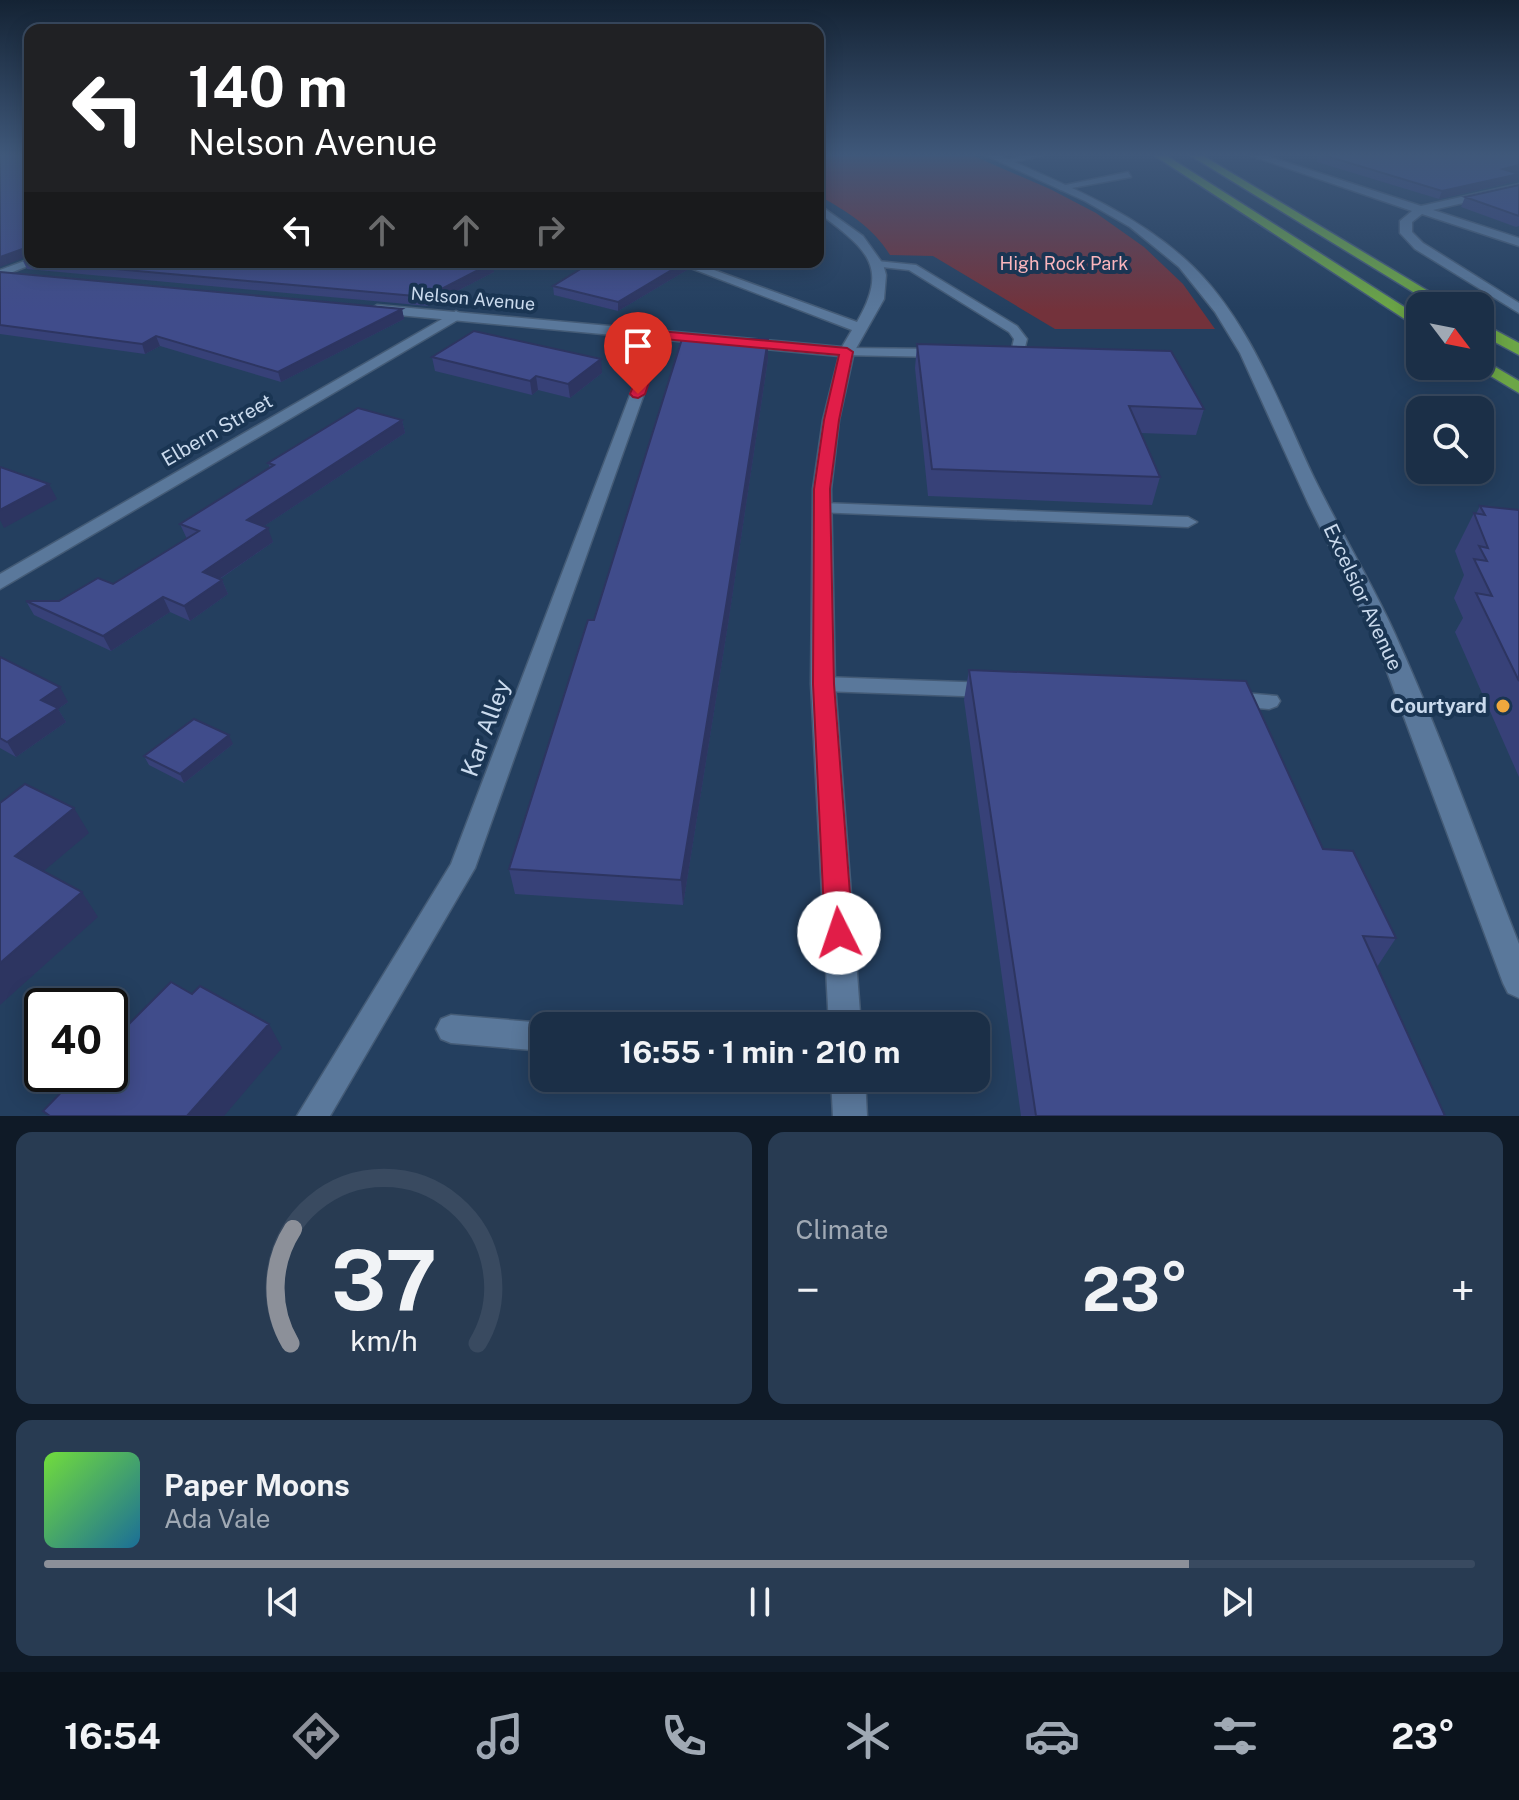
<!DOCTYPE html>
<meta charset="utf-8">
<style>
body{margin:0;font-family:"Public Sans",sans-serif;background:#283b52;color:#f1f3f6;height:100vh;display:flex;flex-direction:column;font-size:30px;white-space:nowrap}
*{box-sizing:border-box;margin:0}
p{font-size:26px;color:#a0a9b4}
.icon{flex:none;width:44px;height:44px;fill:none;stroke:currentColor;stroke-width:2;stroke-linecap:round;stroke-linejoin:round}
.map{position:relative;height:1116px;overflow:hidden}
.side{display:flex;flex-direction:column;gap:16px;padding:16px;background:#0f1a27;flex:1}
.side>*{flex:none}
.hud{position:absolute;left:24px;top:24px;width:800px;height:244px;border-radius:16px;box-shadow:0 4px 20px #0003,0 0 0 2px #394a60;background:#202124;color:#fff;overflow:hidden}
.needle{width:52px;rotate:122deg}
.tools{position:absolute;left:1406px;top:292px;display:grid;gap:16px}
.tools a{display:grid;place-items:center;width:88px;height:88px;border-radius:16px;background:#1b2f47;box-shadow:0 4px 20px #0003,0 0 0 2px #394a60;font-size:40px}
.speed{position:absolute;left:24px;top:988px;display:flex;gap:16px;font-size:40px;font-weight:700;text-align:center}
.speed>*{display:grid;place-content:center;width:104px;height:104px;border-radius:50%;background:#1b2f47;box-shadow:0 4px 20px #0003,0 0 0 2px #394a60;line-height:1}
.speed .limit{border:4px solid #111;border-radius:12px;background:#fff;color:#111}
.pin{position:absolute;display:grid;place-items:center;width:68px;height:68px;color:#fff;margin:-82px -34px;border-radius:50% 50% 50% 0;rotate:-45deg;box-shadow:0 0 8px #0007}
.pin .icon{rotate:45deg}
.me{position:absolute;width:88px;margin:-44px;rotate:356deg;stroke-linejoin:round;filter:drop-shadow(0 0 6px #0008)}
.turn{display:flex;align-items:center;gap:28px;height:168px;padding:0 32px;font-size:36px}
.turn .icon{width:104px;height:104px;stroke-width:2.5}
.turn b{display:block;font-size:56px;line-height:68px}
.lanes{display:flex;align-items:center;height:76px;padding:0 32px;background:#0003;justify-content:center;gap:40px;direction:ltr}
.lanes .off{opacity:.35}
.big{font-size:60px;font-weight:700;line-height:1.1}
.side .tile{flex:1;display:flex;flex-direction:column;justify-content:center;gap:12px;min-width:0;padding:0 28px;border-radius:16px;background:#283b52}
.side .dial{align-items:center;gap:0}
.dial svg{height:208px;overflow:visible;fill:none;stroke:#394a60;stroke-width:7;stroke-linecap:round;text-anchor:middle}
.dial text{fill:#f1f3f6;stroke:none}
.song{display:flex;align-items:center;gap:24px}
.cover{width:96px;height:96px;border-radius:12px;background:linear-gradient(135deg,hsl(100 70% 55%),hsl(200 70% 35%))}
.played{height:8px;border-radius:4px;background:linear-gradient(90deg,#8c9099 80%,#394a60 80%)}
.keys{display:flex;justify-content:space-around;direction:ltr}
.heat{display:flex;justify-content:space-between;align-items:center;font-size:44px;direction:ltr}
.side .tiles{flex:1;display:grid;gap:16px;grid-template-columns:1fr 1fr}
.tile:last-child{grid-column:span 2}
.trip{position:absolute;left:530px;top:1012px;width:460px;height:80px;border-radius:16px;background:#1b2f47;box-shadow:0 4px 20px #0003,0 0 0 2px #394a60;font-weight:700;line-height:80px;text-align:center}
.menu{display:flex;height:128px;justify-content:space-around;align-items:center;background:#0b131c;color:#a0a9b4}
.menu .icon{width:56px;height:56px}
.menu .active{color:#8c9099}
.menu b{font-size:36px;color:#f1f3f6}
.map>svg:first-child{display:block}
.green{fill:#73323b}
.lines{fill:none;stroke-linecap:round;stroke-linejoin:round}
.service-casing{stroke:#445b76;stroke-width:3}
.minor-casing{stroke:#445b76;stroke-width:3}
.tertiary-casing{stroke:#445b76;stroke-width:3}
.trunk-casing{stroke:#445b76;stroke-width:3}
.service{fill:#5a789b;fill-rule:evenodd}
.minor{fill:#5a789b;fill-rule:evenodd}
.tertiary{fill:#5a789b;fill-rule:evenodd}
.trunk{fill:#6ca646;fill-rule:evenodd}
.wall{fill:#374178}
.shaded-wall{fill:#2d3561}
.building{fill:#404c8b;stroke:#2d3561;stroke-width:2}
.route{fill:#e11d48;stroke:#92132f;stroke-width:2}
.poi-dot{fill:#efa73d;stroke:#1a3553;stroke-width:3}
.labels{text-anchor:middle;stroke-width:8;stroke-linejoin:round;paint-order:stroke}
.far-park-label{font-size:18px;fill:#fbb6bd;stroke:#1a3553}
.far-street-label{font-size:18px;fill:#cadaed;stroke:#1a3553}
.street-label{font-size:20px;fill:#cadaed;stroke:#1a3553}
.poi-label{font-size:20px;font-weight:bold;fill:#cadaed;stroke:#1a3553;text-anchor:end}
.near-street-label{font-size:24px;fill:#cadaed;stroke:#1a3553}
</style>
<div class="map">
<svg width="1519" height="1116" viewBox="0 0 1519 1116">
<rect width="100%" height="100%" fill="#243f5f"/>
<path class="green" d="M818,154H969L1050,189L1096,213L1144,247L1183,284L1215,329H1055L933,256L890,255C872,226 847,212 818,195Z"/>
<g class="lines">
<g class="service-casing">
<path id="service" d="M1030,154H1049L1005,164L1001,161Z
M1128,172L1131,177L1061,190L1056,187Z
M877,261L916,265L1017,326L1027,339L1024,351L1017,355L993,356V350L1012,348L1014,339L1009,332L909,270L873,266L871,264Z
M659,331L665,335L475,868L330,1116H297L451,864L653,335Z
M847,348L940,349L947,353L940,357L842,355L840,352Z
M822,503L1188,517L1197,522L1188,527L816,512L814,508L816,504Z
M823,677L990,683L997,685L1001,690L997,695L990,697L823,691L816,689L813,684L816,679Z
M1232,692L1277,696L1280,701L1277,706L1269,709L1224,705L1221,700L1224,695Z
M451,1015L544,1023L552,1026H544V1051L451,1043L441,1039L436,1029L441,1019Z"/>
</g>
<g class="minor-casing">
<path id="minor" d="M1246,154H1261L1421,206L1519,184V190L1433,210L1519,238V246L1422,214L1412,222V232L1423,243L1519,303V313L1415,249L1400,233V221L1412,211Z
M30,259V262H38L0,277V270Z
M456,311L463,315L461,318L0,589V574Z"/>
</g>
<g class="tertiary-casing">
<path id="tertiary" d="M983,154H996C1063,184 1130,210 1186,260C1248,316 1279,404 1314,478C1340,531 1371,581 1395,634C1441,735 1478,841 1519,944V998L1508,993L1503,983L1373,634L1308,503L1240,353L1215,312L1179,267L1130,227L1085,201Z
M818,204L863,236L883,264L886,275L884,299L854,352L839,420L831,489L835,684L861,1026H829L811,684L813,489L823,420L839,356L377,313L370,309L377,305L842,347L852,330L675,262H692L857,322C891,264 864,248 818,212Z
M831,1078H865L867,1116H833Z"/>
</g>
<g class="trunk-casing">
<path id="trunk" d="M1152,154H1164L1420,317V329Z
M1188,154H1200L1453,306H1436Z
M1480,322L1519,343V355L1480,334Z
M1480,358L1519,381V393L1474,366H1480Z"/>
</g>
<use href="#service" class="service"/>
<use href="#minor" class="minor"/>
<use href="#tertiary" class="tertiary"/>
<use href="#trunk" class="trunk"/>
</g>
<path class="wall" d="M1318,154H1519V172H1516L1517,181L1439,199L1317,162Z
M1519,185V226L1516,227L1461,207L1465,197Z
M30,257V262H470L494,272L428,306L27,269L23,261Z
M687,270L618,311L554,295L553,286Z
M0,272L402,309L404,319L281,382L160,346L145,354L0,334Z
M768,339V359L728,624L683,905L515,894L509,869Z
M917,344L1204,409L1196,435L1141,433L1160,477L1152,505L928,496L915,368Z
M432,357L602,373L570,398L538,390L532,395L435,371Z
M402,420L405,433L264,526L273,542L220,579L222,580L228,594L190,621L170,612L111,651L34,615L26,601H59L113,584L187,539L180,524L270,468L268,463Z
M1480,506L1519,510V777L1455,632L1463,618L1454,598L1464,575L1455,551L1474,513L1476,514Z
M0,657L68,702L58,709L66,722L16,757L0,748Z
M969,670L1323,849L1396,938L1377,967L1445,1116H1021L964,700Z
M233,744L184,783L149,765L144,756Z"/>
<path class="shaded-wall" d="M1519,165V172L1499,177L1503,169Z
M1519,174L1517,181L1439,199L1442,191Z
M25,248L29,256L0,267V257Z
M685,262H686L687,270L618,311V302Z
M492,263L494,272L428,306L426,297Z
M402,309L404,319L281,382L278,372Z
M156,336L160,346L145,354L142,344Z
M768,339V359L728,624L683,905L681,880Z
M601,359L602,373L570,398L568,384Z
M536,376L538,390L532,395L530,381Z
M402,420L405,433L252,534L247,520Z
M49,484L57,499L4,528L0,520V510Z
M268,528L273,542L209,586L203,572Z
M222,580L228,594L190,621L184,606Z
M163,597L170,612L111,651L103,636Z
M60,687L68,702L58,709L66,722L16,757L7,742L41,700Z
M229,735L233,744L184,783L180,774Z
M74,808L89,833L32,881L15,856Z
M82,892L98,917L0,1005V963Z
M269,1024L282,1048L224,1116H187Z"/>
<path class="building" d="M0,154H30V250L25,248L0,257Z
M1320,154H1519V165L1503,169L1519,174L1442,191Z
M1519,185V216L1465,197Z
M38,262H470L492,263L426,297Z
M592,262H685L618,302L553,286Z
M0,272L402,309L278,372L156,336L142,344L0,325Z
M474,331L601,359L568,384L536,376L530,381L432,357Z
M682,339H768L727,600L681,880L509,869L588,620H594Z
M917,344L1171,351L1204,409L1129,406L1160,477L932,469Z
M358,408L402,420L247,520L268,528L203,572L222,580L184,606L163,597L103,636L26,601H59L98,578L113,584L199,531L180,524L274,465L268,463Z
M0,467L49,484L0,510Z
M1480,506L1519,510V681L1476,593L1492,596L1474,559L1487,561L1479,546L1488,548L1474,513L1485,515Z
M0,657L60,687L41,700L58,708L7,742L0,738Z
M969,670L1246,681L1323,849L1353,851L1396,938L1363,936L1445,1116H1036Z
M194,719L229,735L180,774L144,756Z
M25,784L74,808L15,856L82,892L0,963V803Z
M171,982L192,994L200,986L269,1024L187,1116H50L43,1111L79,1074H110V1043Z"/>
<linearGradient id="sky" x2="0" y2="1"><stop stop-color="#142334"/><stop offset="0.5" stop-color="#3f587a"/><stop offset="1" stop-color="#3f587a" stop-opacity="0"/></linearGradient>
<rect width="1519" height="310" fill="url(#sky)"/>
<path class="route" d="M659,331L847,348L853,352L839,420L830,489L834,684L853,933L849,941L839,945L829,941L825,933L813,684L814,489L824,420L839,355L664,339L645,394L638,398L633,397L630,394L653,335Z"/>
<circle class="poi-dot" cx="1503" cy="706" r="8"/>
<g class="labels">
<g class="far-park-label">
<text x="1064" y="270">High Rock Park</text>
</g>
<g class="far-street-label">
<text transform="translate(473 299) rotate(5)" y="6">Nelson Avenue</text>
</g>
<g class="street-label">
<text transform="translate(217 430) rotate(-30)" y="7">Elbern Street</text>
<text transform="translate(1363 597) rotate(65)" y="7">Excelsior Avenue</text>
</g>
<g class="poi-label">
<text x="1487" y="713">Courtyard</text>
</g>
<g class="near-street-label">
<text transform="translate(486 728) rotate(-70)" y="8">Kar Alley</text>
</g>
</g>
</svg>
<div class="tools">
<a><svg class="needle" viewBox="-14 -14 28 28"><path d="M0-13l5 13h-10z" fill="#e53935"/><path d="M0 13l5-13h-10z" fill="#a0a9b4"/></svg></a>
<a><svg class="icon" aria-label="search" viewBox="0 0 24 24"><circle cx="10" cy="10" r="6"/><path d="M15 15l6 6"/></svg></a>
</div>
<div class="speed"><div class="limit">40</div></div>
<div class="pin" style="left:638px;top:394px;background:#d93025"><svg class="icon" aria-label="arrive" viewBox="0 0 24 24"><path d="M6 21V4h12l-3 4 3 4H6"/></svg></div>
<svg class="me" style="left:839px;top:933px" viewBox="-20 -20 40 40"><circle r="19" fill="#fff"/><path d="M0-13L10 11 0 6-10 11z" fill="#e11d48"/></svg>
<div class="trip">16:55 · 1 min · 210 m</div>
<div class="hud">
<div class="turn"><svg class="icon" aria-label="left" viewBox="0 0 24 24"><path d="M17 20v-9H6M10 6l-5 5 5 5"/></svg><div><b>140 m</b>Nelson Avenue</div></div>
<div class="lanes"><svg class="icon" aria-label="left" viewBox="0 0 24 24"><path d="M17 20v-9H6M10 6l-5 5 5 5"/></svg><svg class="icon off" aria-label="ahead" viewBox="0 0 24 24"><path d="M12 20V5M6 11l6-6 6 6"/></svg><svg class="icon off" aria-label="ahead" viewBox="0 0 24 24"><path d="M12 20V5M6 11l6-6 6 6"/></svg><svg class="icon off" aria-label="right" viewBox="0 0 24 24"><path d="M7 20v-9h11M14 6l5 5-5 5"/></svg></div>
</div>
</div>
<section class="side">
<div class="tiles">
<div class="tile dial"><svg viewBox="0 0 100 80">
<path d="M14 69A42 42 0 1 1 86 69"/>
<path d="M14 69A42 42 0 0 1 15 25" stroke="#8c9099"/>
<text x="50" y="56" font-size="32" font-weight="700">37</text>
<text x="50" y="72" font-size="11">km/h</text>
</svg></div>
<div class="tile"><p>Climate</p>
<div class="heat"><a>−</a><b class="big">23°</b><a>+</a></div>
</div>
<div class="tile">
<div class="song"><i class="cover"></i><div><b>Paper Moons</b><p>Ada Vale</p></div></div>
<div class="played"></div>
<div class="keys"><svg class="icon" aria-label="previous" viewBox="0 0 24 24"><path d="M18 5L8 12l10 7zM5 5v14"/></svg><svg class="icon" aria-label="pause" viewBox="0 0 24 24"><path d="M8 5v14M16 5v14"/></svg><svg class="icon" aria-label="next" viewBox="0 0 24 24"><path d="M6 5l10 7-10 7zM19 5v14"/></svg></div>
</div>
</div>
</section>
<nav class="menu">
<b>16:54</b>
<svg class="icon active" aria-label="directions" viewBox="0 0 24 24"><path d="M12 3l9 9-9 9-9-9zM9 14v-3h6M13 9l2 2-2 2"/></svg>
<svg class="icon" aria-label="music" viewBox="0 0 24 24"><path d="M9 18V5l10-2v13"/><circle cx="6" cy="18" r="3"/><circle cx="16" cy="16" r="3"/></svg>
<svg class="icon" aria-label="phone" viewBox="0 0 24 24"><path d="M5 4h4l2 5-3 2q2 4 5 5l2-3 5 2v4C11 20 4 13 5 4z"/></svg>
<svg class="icon" aria-label="climate" viewBox="0 0 24 24"><path d="M12 3v18M4 7l16 10M4 17L20 7"/></svg>
<svg class="icon" aria-label="car" viewBox="0 0 24 24"><path d="M5 17H2v-5l4-1 3-4h7l3 4 3 1v5h-3M9 17h6M6 11h13"/><circle cx="7" cy="17" r="2"/><circle cx="17" cy="17" r="2"/></svg>
<svg class="icon" aria-label="filters" viewBox="0 0 24 24"><path d="M4 7h16M4 17h16"/><circle cx="9" cy="7" r="2"/><circle cx="15" cy="17" r="2"/></svg>
<b>23°</b>
</nav>
